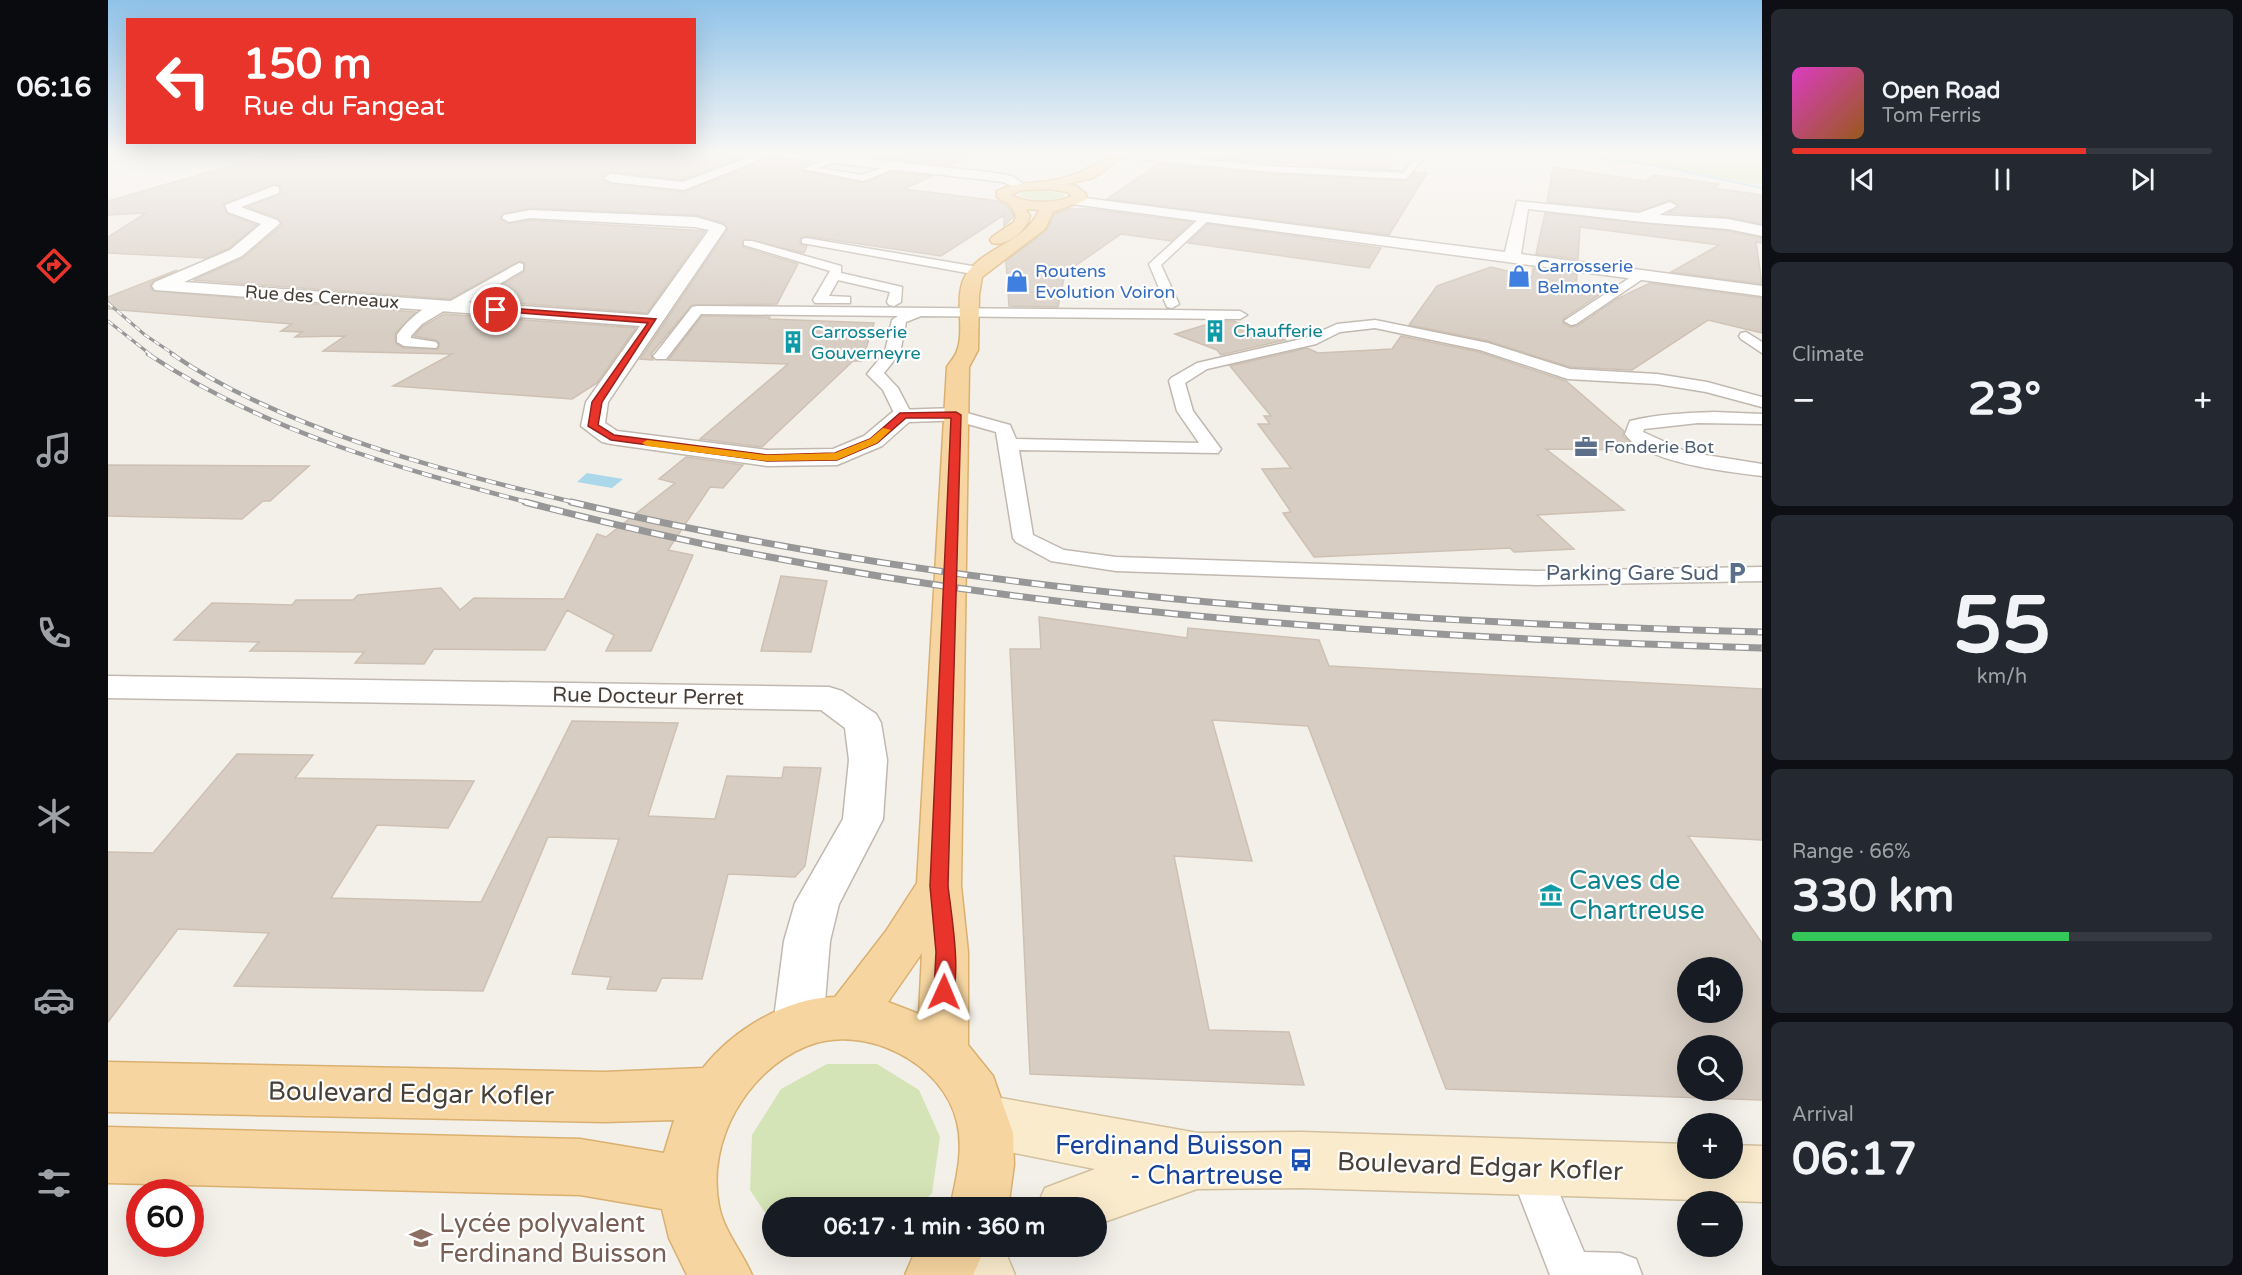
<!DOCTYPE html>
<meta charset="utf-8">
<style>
body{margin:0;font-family:"Varela Round",sans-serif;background:#242831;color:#f1f3f6;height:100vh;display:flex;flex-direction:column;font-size:22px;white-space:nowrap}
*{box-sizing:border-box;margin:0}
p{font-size:20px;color:#9ea1a6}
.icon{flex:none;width:33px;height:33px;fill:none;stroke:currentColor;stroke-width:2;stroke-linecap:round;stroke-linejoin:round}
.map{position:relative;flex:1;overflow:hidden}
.panel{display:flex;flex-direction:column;gap:9px;padding:9px;background:#0d0f14;width:480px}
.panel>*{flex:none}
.guide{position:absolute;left:18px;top:18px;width:570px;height:126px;border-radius:0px;box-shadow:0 6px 24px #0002;background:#e9342b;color:#fff;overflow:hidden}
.fabs{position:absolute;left:1569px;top:957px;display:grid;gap:12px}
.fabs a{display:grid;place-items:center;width:66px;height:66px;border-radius:50%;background:#171b24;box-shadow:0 6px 24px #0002;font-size:30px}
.speed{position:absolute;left:18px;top:1179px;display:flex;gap:12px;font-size:30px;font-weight:700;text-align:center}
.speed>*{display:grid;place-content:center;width:78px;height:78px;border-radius:50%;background:#171b24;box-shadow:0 6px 24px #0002;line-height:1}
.speed .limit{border:9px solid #d22;background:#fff;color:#111}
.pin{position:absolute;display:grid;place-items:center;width:51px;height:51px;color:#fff;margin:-26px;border:3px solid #fff;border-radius:50%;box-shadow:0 2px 6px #0007}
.me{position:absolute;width:66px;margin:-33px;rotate:1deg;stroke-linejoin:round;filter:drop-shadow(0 0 4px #0008)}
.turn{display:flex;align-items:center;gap:21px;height:126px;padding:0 18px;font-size:27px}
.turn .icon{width:78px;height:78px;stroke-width:2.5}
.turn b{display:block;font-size:42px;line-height:51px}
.big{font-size:45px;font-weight:800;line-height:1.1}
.panel .tile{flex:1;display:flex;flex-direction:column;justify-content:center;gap:9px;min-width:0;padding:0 21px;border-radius:9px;background:#242831}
.panel .dial{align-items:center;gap:0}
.dial b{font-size:78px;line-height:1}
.song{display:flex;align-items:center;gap:18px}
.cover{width:72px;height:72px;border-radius:9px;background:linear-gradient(135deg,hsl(310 70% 55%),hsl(30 70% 35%))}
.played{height:6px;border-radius:3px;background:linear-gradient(90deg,#e9342b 70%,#363941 70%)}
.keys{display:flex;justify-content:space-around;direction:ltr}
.heat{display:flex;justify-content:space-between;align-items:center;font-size:33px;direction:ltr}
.charge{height:9px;border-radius:4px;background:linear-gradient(90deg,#34c759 66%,#363941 0)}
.trip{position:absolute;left:654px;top:1197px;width:345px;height:60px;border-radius:30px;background:#171b24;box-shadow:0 6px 24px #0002;font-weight:800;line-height:60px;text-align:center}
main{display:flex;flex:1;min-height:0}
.menu{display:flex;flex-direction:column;width:108px;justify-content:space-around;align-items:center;background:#090b0e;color:#9ea1a6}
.menu .icon{width:42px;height:42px}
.menu .on{color:#e9342b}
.menu b{font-size:27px;color:#f1f3f6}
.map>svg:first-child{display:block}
.green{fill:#d4e4b6}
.water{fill:#abd7eb}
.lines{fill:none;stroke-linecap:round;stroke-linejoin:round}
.stream{fill:#abd7eb;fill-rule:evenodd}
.building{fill:#d7cdc3;stroke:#cec1b3;stroke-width:1.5;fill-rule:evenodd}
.lane-casing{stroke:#c1b9b0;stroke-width:3}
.street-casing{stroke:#c1b9b0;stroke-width:3}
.secondary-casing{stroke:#d2c09e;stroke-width:3}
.primary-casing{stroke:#dab070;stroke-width:3}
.lane{fill:#fff;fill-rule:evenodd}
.street{fill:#fff;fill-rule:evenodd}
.secondary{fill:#faebcc;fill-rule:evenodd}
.primary{fill:#f6d5a0;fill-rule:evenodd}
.rail-far2-casing{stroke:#979797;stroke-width:3}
.rail-far1-casing{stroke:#979797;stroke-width:4.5}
.rail-casing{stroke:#979797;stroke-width:7}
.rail-far2{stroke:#fff;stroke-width:2;stroke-dasharray:6;stroke-linecap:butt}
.rail-far1{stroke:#fff;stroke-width:3;stroke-dasharray:10;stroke-linecap:butt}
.rail{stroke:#fff;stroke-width:4.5;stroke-dasharray:13;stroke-linecap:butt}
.route{fill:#e9342b;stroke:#97221c;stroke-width:1.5}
.slow{fill:#f59e0b}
.labels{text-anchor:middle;stroke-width:4.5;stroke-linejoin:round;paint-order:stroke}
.far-shop-label{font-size:18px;fill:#366cbe;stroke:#fff;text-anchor:start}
.far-street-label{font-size:18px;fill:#473f38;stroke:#fff}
.far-culture-label{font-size:18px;fill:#0d838f;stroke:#fff;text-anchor:start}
.far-service-label{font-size:18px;fill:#4e5e75;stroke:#fff;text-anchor:start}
.service-label{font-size:21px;fill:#4e5e75;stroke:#fff;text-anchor:end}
.street-label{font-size:21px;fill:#473f38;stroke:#fff}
.near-culture-label{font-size:26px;fill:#0d838f;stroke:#fff;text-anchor:start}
.near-street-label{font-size:26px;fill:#473f38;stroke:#fff}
.near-transit-label{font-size:26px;fill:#164399;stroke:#fff;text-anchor:end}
.near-education-label{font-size:26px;fill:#785e54;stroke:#fff;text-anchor:start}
</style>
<main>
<nav class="menu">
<b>06:16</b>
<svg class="icon on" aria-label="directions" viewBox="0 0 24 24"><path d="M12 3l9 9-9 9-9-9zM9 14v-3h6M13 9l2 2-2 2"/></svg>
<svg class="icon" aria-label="music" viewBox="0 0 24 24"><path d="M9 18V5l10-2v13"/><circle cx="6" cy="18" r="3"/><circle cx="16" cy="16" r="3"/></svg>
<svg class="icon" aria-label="phone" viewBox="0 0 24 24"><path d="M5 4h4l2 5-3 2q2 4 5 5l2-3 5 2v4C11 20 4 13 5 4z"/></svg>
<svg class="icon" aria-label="climate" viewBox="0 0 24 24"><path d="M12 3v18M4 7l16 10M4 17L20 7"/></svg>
<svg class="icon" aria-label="car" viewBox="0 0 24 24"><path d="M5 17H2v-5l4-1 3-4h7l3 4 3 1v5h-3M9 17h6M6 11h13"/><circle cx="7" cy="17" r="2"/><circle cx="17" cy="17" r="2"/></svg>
<svg class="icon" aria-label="filters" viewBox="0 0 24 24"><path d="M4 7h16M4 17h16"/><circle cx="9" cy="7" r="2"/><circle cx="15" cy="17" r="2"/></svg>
</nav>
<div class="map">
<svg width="1654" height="1275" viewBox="0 0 1654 1275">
<rect width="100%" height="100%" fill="#f3efe9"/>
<path class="green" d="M1469,154H1654V185Z
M927,190L955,193L957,197L933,202L911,196L914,192Z
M719,1064H769L811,1090L832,1137L824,1193L811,1207L664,1208V1223L642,1190L644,1135L673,1089Z"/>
<path class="water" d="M479,473L515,479L504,488L469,482Z"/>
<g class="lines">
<path class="stream" d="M1444,154C1515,154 1585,172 1654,187V189L1545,166Z"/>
</g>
<path class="building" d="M164,154L276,162L299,154H642L575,180L503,172L494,177L503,184L576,192L671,154L679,160L703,163L694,167L695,171L755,183L784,172L823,176L797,189L891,201L900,207L906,216L896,226V215L833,256L698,236L692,239V244L699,246L696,253L636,239L635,247L690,264L669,304L584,305L543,354L545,360L532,359L620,229L616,223L588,215L422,208L394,214L392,219L401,224L422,220L597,231L539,313L368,300L416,272L417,263L412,261L342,299L85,280L135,258L174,225L170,218L140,207L173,194V186L166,184L115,204L119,214L149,225L121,248L98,258L0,253V237L38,213L0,215V201Z
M739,154H865L843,166Z
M1119,154H1290L1279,169L1294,171L1112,159Z
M1050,164L1165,174L1298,181L1307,172L1319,173L1281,235L999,199Z
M1445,167L1537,181L1546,175L1611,184L1606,188L1654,195V224L1620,217L1560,213L1571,207L1563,200L1531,211L1439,202Z
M961,209H983L1084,222L1063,241L1013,234L957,273L950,307L901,306L898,261L938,231L947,214Z
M1437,213L1620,231L1654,238V243L1648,242L1654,284L1563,272L1611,245L1472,227L1470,259L1428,254Z
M1100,224L1273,248L1261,268L1080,243Z
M1383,267L1424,277L1425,268L1469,274L1468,288L1492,294L1455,319V323L1462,327L1469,326L1509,299L1542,283L1654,298V333L1600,320L1524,370L1462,367L1380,341L1301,325L1329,286Z
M69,270L45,281L42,286L45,291L308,312L287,334L288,344L296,348L330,349L332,344L328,340L306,336L315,326L336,314L528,328L489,383L464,399L285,386L344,354L215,351L237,336L187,337L194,332L173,331L184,324L0,309V297Z
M594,316L662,317L661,319L766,323L754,361H745L654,447L592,439L680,364L560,360Z
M1110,321H1125L1177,340L1113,355L1109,350L1067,334Z
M1293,336L1371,352L1458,381L1516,431L1515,436L1533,450L1438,449L1516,510L1429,515L1466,549L1406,552L1402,548L1206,557L1175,513L1183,512L1154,469L1183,468L1150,424H1162L1156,416H1163L1122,366L1199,348L1210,353L1284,349Z
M578,457L635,465L615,488L602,487L560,550L585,555L543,651H498L506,635L459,610L437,650L326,649L316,664L247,663L256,652L142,651L151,642L66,640L104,603L184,605L188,600H245L250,595L333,588L352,610L366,598L456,599L489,534L498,537L567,483L551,479Z
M0,465L201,466L162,501H155L134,519L0,516Z
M673,576L719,581L703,652L653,651Z
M931,617L1079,638L1080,628L1211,640L1221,666L1654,689V840L1580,836L1654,943V1100L1338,1089L1200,726L1104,720L1144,861L1066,856L1101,1030L1181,1032L1196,1085L922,1074L902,649H933ZM1580,968H1624V1012H1580ZM1580,1046H1624V1090H1580Z
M464,721L570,723L540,816L607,819L619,776L674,778L676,767L713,768L697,866L687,877L620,874L594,979L554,978L548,991L499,989L503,977L464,974L511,839L440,837L375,991L126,986L161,933L70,929L0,1022V852L45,853L129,754L205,755L187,778L366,781L340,828L269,825L223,898L373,902Z"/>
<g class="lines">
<g class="lane-casing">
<path id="lane" d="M1031,154L1165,166L1295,173L1310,154L1318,155L1298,179L1165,172L1028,159L1026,157Z
M725,156L730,159L728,161L711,168L754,175L788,163L793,166L755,181L695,169Z
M1094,216L1103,218L1053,265L1071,304L1064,308L1059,307L1041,264Z
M698,238L870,267L876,271L870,275L694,243V239Z
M636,241H644L733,266V273L794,287L793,302L786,306L781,305L779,302L782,292L730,280L721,296L742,297V303H707L705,300L722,271L636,245Z
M411,263L415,264V270L349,309H339L314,324L303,336V338L328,342L330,345L328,348L296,346L289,342V335C298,322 322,298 339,303Z
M1532,271L1538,275L1536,278L1468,324L1463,325L1456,321Z
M589,306L1064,310L1132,311L1139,315L1132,319L813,316L798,322L792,353L776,373L790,388L804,415L795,420L789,419L775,390L759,374L777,352L784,320L790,316L593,314L558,359H548L545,356L548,353L584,307Z
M1267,320L1380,343L1462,369L1549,374L1599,382L1654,397V407L1598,392L1549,384L1460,379L1372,350L1267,328L1232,332L1208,344L1099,369L1077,383L1085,411L1113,449L1110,453L911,450L925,535L956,550L1008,557L1428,571L1654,567V581L1428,585L1008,571L943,561L908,542L905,538L888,432L842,419L839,415L848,410L902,425L908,439L1091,443L1069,411L1061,381L1063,378L1089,363L1198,338L1229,324Z
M1638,332L1654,342V353L1633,339L1631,336L1633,333Z
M1606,412L1654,414V424L1590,423L1536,429L1535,432L1579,452L1654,464V476C1621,472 1537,463 1517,434L1522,421C1550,414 1578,413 1606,412Z
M1420,1146L1434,1152L1476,1252L1512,1253L1528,1259L1534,1275H1442L1400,1166L1406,1152Z"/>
</g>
<g class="street-casing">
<path id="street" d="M649,154H667L576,190L503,182L496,178L503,174L575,182Z
M673,154H716L880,172L904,176L919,186L912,190L895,182L880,180L679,158Z
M166,186L171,187V193L133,207L169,220L172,223L169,226L134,256L76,282L540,315L601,230L587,227L422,218L401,222L394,218L396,215L422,210L588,217L615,225L618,228L500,402L497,423L509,431L659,450L725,449L756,436L787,410L848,408L856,410L860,415L856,420L801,422L774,446L729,465L659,466L503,444L494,442L473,426L478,402L532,326L47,290L44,286L47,282L122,250L153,224L120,212L117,205Z
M969,197L1397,252L1409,201L1531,213L1562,202L1569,206L1551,215L1620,219L1654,226V236L1620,229L1534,222L1420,209L1413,254L1654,286V296L964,204V198Z
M0,676L721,687L734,691L768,714L773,723L779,760L775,819L731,904L722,941L715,1026L708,1042L690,1049L672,1042L665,1026L676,941L687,903L735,819L741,760L737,728L713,710L0,698Z"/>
</g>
<g class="secondary-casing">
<path id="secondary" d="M876,1095L1090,1133L1193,1132L1580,1144V1168H1624V1145L1654,1146V1202L1193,1188L1089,1189L988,1225V1208H928L937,1188L987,1169L876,1147L857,1140L849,1121L857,1102Z
M835,1246H895L907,1275H847Z"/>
</g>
<g class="primary-casing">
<path id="primary" d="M1005,154H1020L985,178L959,184L968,186L978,194V200L945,212L937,229L874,277L871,295L870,350L861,367L853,886L860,952V1045L885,1076L905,1133L906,1165L900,1208H842C848,1180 856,1150 849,1122C835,1062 756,1023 699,1046C638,1071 598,1142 611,1206C616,1232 634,1251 644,1275H579L561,1238L554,1209L472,1195L0,1183V1127L472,1139L556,1153L566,1120L496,1122L0,1112V1062L496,1072L595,1068C625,1030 677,998 727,997L778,931L809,883L839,367C842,362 847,357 849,351C858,328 844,295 859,273C878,246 918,242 931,210L918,209L922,216C919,230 899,247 884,243L882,240L884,237L906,222L908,216L902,205L889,197V191C909,182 919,184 940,181C964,178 984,167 1005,154ZM940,189L959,192L964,196C946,204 920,204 903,195L914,190ZM814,953L811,1014L780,1002Z
M878,1246L865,1275H797L806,1254L815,1246Z"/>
</g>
<use href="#lane" class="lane"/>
<use href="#street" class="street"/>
<use href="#secondary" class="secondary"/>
<use href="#primary" class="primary"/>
<g class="rail-far2-casing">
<path id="rail-far2" d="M0,160L3,154
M0,303L37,335L67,355
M0,321L43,355"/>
</g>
<g class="rail-far1-casing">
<path id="rail-far1" d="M40,354C156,431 289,468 422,503
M64,354C173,429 341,473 469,503"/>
</g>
<g class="rail-casing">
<path id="rail" d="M417,502C821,609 1238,635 1654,648
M463,502C853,595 1254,621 1654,632"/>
</g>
<use href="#rail-far2" class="rail-far2"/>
<use href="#rail-far1" class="rail-far1"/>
<use href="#rail" class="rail"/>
</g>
<linearGradient id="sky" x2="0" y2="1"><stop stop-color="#8fc2e9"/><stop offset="0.46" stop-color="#faf8f5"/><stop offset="1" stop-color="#faf8f5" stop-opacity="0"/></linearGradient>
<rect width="1654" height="333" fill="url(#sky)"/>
<path class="route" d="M388,307L548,319L494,402L490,425L506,435L659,455L727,453L762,439L792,413L848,412L853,415L840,886C843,912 854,976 843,998L836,1001L829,998L826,992L828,952L822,886L843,418H798L769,443L729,460L659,461L503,440L480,426L484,402L540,323L386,311Z"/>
<path class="slow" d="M775,428L783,430L769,443L729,460L659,461L539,446L534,443L539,440L659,455L727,453L762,439Z"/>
<defs>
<g id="shop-bare" transform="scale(1.8)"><path d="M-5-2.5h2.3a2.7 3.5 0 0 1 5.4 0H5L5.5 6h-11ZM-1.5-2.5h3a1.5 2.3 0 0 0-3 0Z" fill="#3f7fe0" stroke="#fff" stroke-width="2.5" paint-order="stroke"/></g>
<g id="building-bare" transform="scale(1.8)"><path d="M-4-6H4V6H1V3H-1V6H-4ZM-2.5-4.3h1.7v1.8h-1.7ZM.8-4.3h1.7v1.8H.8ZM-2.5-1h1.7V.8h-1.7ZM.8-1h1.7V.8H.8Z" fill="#0f9aa8" stroke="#fff" stroke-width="2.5" paint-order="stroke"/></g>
<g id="office-bare" transform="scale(1.8)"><path d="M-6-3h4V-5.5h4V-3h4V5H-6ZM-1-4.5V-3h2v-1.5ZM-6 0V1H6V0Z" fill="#5c6f8a" stroke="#fff" stroke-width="2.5" paint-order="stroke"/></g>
<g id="parking-bare" transform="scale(1.8)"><path d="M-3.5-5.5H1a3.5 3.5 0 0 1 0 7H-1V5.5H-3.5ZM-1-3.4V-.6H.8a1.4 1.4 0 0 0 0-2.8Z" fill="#5c6f8a" stroke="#fff" stroke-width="2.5" paint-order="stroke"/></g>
<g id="museum-bare" transform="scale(1.8)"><path d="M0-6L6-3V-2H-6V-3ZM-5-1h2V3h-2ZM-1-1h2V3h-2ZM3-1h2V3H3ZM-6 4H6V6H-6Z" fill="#0f9aa8" stroke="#fff" stroke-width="2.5" paint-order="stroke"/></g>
<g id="bus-bare" transform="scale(1.8)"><path d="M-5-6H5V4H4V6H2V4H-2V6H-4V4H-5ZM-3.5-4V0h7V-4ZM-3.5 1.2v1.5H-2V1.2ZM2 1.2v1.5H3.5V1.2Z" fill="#1a4fb4" stroke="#fff" stroke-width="2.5" paint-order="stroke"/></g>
<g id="school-bare" transform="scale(1.8)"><path d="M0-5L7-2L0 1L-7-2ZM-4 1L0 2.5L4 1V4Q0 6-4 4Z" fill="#8d6e63" stroke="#fff" stroke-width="2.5" paint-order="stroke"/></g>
</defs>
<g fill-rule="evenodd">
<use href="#shop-bare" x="1411" y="276"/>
<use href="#shop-bare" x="909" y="281"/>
<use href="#building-bare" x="1107" y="331"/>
<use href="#building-bare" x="685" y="342"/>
<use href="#office-bare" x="1478" y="447"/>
<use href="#parking-bare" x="1629" y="573"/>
<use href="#museum-bare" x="1443" y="895"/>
<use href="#bus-bare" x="1193" y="1160"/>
<use href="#school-bare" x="313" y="1238"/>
</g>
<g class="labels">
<g class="far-shop-label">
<text x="1429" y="272">Carrosserie<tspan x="1429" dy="21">Belmonte</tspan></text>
<text x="927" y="277">Routens<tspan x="927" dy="21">Evolution Voiron</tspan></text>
</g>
<g class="far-street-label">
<text transform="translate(214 297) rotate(4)" y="6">Rue des Cerneaux</text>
</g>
<g class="far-culture-label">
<text x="1125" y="337">Chaufferie</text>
<text x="703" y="338">Carrosserie<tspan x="703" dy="21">Gouverneyre</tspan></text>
</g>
<g class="far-service-label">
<text x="1496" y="453">Fonderie Bot</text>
</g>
<g class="service-label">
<text x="1611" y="580">Parking Gare Sud</text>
</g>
<g class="street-label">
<text transform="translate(540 696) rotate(1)" y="7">Rue Docteur Perret</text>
</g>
<g class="near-culture-label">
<text x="1461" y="889">Caves de<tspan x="1461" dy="30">Chartreuse</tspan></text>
</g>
<g class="near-street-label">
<text transform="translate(303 1093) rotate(1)" y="9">Boulevard Edgar Kofler</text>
<text transform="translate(1372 1166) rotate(2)" y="9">Boulevard Edgar Kofler</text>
</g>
<g class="near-transit-label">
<text x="1175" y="1154">Ferdinand Buisson<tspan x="1175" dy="30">- Chartreuse</tspan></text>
</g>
<g class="near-education-label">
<text x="331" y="1232">Lycée polyvalent<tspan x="331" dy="30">Ferdinand Buisson</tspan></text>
</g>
</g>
</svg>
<div class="fabs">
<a><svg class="icon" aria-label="sound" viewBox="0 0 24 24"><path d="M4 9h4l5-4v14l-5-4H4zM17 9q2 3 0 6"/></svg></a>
<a><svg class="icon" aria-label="search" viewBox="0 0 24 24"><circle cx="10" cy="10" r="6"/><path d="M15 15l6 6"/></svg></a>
<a>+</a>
<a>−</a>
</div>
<div class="speed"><div class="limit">60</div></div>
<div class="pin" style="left:388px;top:310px;background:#d93025"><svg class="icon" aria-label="arrive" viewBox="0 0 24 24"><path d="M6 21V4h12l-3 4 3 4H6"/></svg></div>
<svg class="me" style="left:836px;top:992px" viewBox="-20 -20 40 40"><path d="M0-17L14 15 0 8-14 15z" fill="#e9342b" stroke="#fff" stroke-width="4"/></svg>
<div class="trip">06:17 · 1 min · 360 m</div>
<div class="guide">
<div class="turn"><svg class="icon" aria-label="left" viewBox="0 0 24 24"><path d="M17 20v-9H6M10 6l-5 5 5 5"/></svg><div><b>150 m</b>Rue du Fangeat</div></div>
</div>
</div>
<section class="panel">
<div class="tile">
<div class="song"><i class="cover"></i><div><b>Open Road</b><p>Tom Ferris</p></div></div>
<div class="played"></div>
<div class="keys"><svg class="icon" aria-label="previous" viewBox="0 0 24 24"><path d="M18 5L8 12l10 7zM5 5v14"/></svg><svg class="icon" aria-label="pause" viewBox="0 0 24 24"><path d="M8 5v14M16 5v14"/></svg><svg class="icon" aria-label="next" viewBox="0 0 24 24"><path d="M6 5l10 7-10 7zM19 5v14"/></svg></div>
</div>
<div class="tile"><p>Climate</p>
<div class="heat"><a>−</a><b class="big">23°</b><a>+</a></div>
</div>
<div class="tile dial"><b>55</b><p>km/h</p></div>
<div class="tile"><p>Range · 66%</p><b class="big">330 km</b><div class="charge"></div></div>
<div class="tile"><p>Arrival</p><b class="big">06:17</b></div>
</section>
</main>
